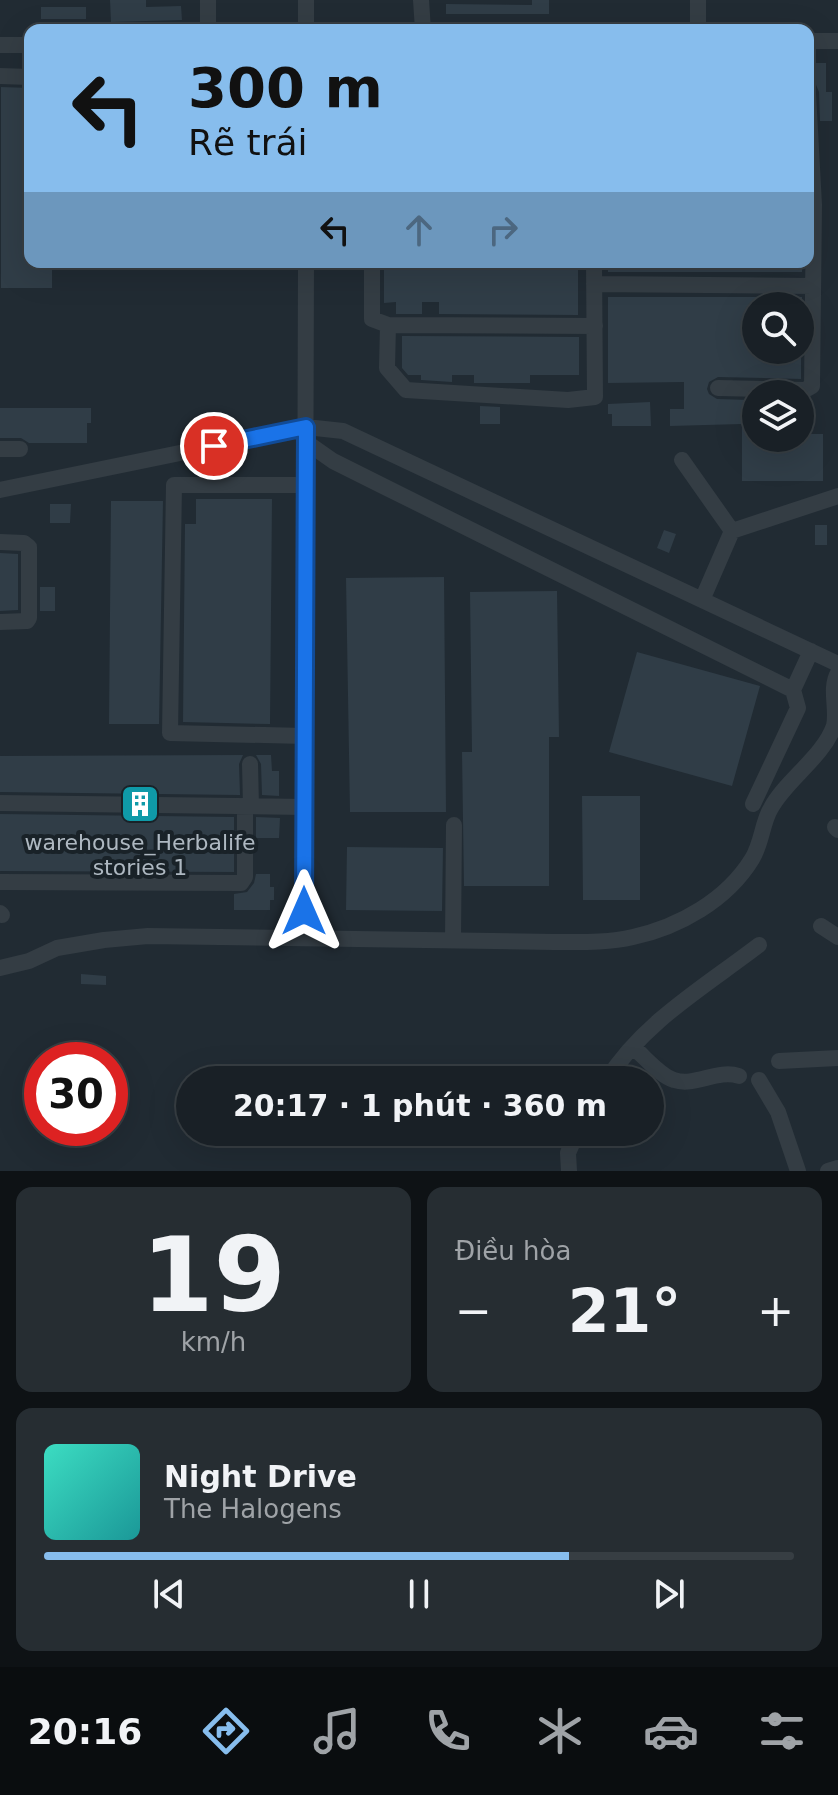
<!DOCTYPE html>
<html lang="vi">
<meta charset="utf-8">
<style>
body{margin:0;font-family:"DejaVu Sans",sans-serif;background:#262d32;color:#f1f3f6;height:100vh;display:flex;flex-direction:column;font-size:30px;white-space:nowrap}
*{box-sizing:border-box;margin:0}
p{font-size:26px;color:#9fa3a7}
.icon{flex:none;width:44px;height:44px;fill:none;stroke:currentColor;stroke-width:2;stroke-linecap:round;stroke-linejoin:round}
.map{position:relative;height:1171px;overflow:hidden}
.side{display:flex;flex-direction:column;gap:16px;padding:16px;background:#0e1215;flex:1}
.side>*{flex:none}
.guide{position:absolute;left:24px;top:24px;width:790px;height:244px;border-radius:16px;box-shadow:0 8px 32px #0002,0 0 0 2px #373e43;background:#87bded;color:#111;overflow:hidden}
.fabs{position:absolute;left:742px;top:292px;display:grid;gap:16px}
.fabs a{display:grid;place-items:center;width:72px;height:72px;border-radius:50%;background:#192026;box-shadow:0 8px 32px #0002,0 0 0 2px #373e43;font-size:40px}
.speed{position:absolute;left:24px;top:1042px;display:flex;gap:16px;font-size:40px;font-weight:700;text-align:center}
.speed>*{display:grid;place-content:center;width:104px;height:104px;border-radius:50%;background:#192026;box-shadow:0 8px 32px #0002,0 0 0 2px #373e43;line-height:1}
.speed .limit{border:12px solid #d22;background:#fff;color:#111}
.pin{position:absolute;display:grid;place-items:center;width:68px;height:68px;color:#fff;margin:-34px;border:4px solid #fff;border-radius:50%;box-shadow:0 2px 8px #0007}
.me{position:absolute;width:88px;margin:-44px;rotate:0deg;stroke-linejoin:round;filter:drop-shadow(0 0 6px #0008)}
.turn{display:flex;align-items:center;gap:28px;height:168px;padding:0 32px;font-size:36px}
.turn .icon{width:104px;height:104px;stroke-width:2.5}
.turn b{display:block;font-size:56px;line-height:68px}
.lanes{display:flex;align-items:center;height:76px;padding:0 32px;background:#0003;justify-content:center;gap:40px;direction:ltr}
.lanes .off{opacity:.35}
.big{font-size:60px;font-weight:700;line-height:1.1}
.side .widget{flex:1;display:flex;flex-direction:column;justify-content:center;gap:12px;min-width:0;padding:0 28px;border-radius:16px;background:#262d32}
.side .dial{align-items:center;gap:0}
.dial b{font-size:104px;line-height:1}
.song{display:flex;align-items:center;gap:24px}
.cover{width:96px;height:96px;border-radius:12px;background:linear-gradient(135deg,hsl(170 70% 55%),hsl(180 70% 35%))}
.played{height:8px;border-radius:4px;background:linear-gradient(90deg,#87bded 70%,#373e43 70%)}
.keys{display:flex;justify-content:space-around;direction:ltr}
.heat{display:flex;justify-content:space-between;align-items:center;font-size:44px;direction:ltr}
.side .tiles{flex:1;display:grid;gap:16px;grid-template-columns:1fr 1fr}
.widget:last-child{grid-column:span 2}
.trip{position:absolute;left:176px;top:1066px;width:488px;height:80px;border-radius:40px;background:#192026;box-shadow:0 8px 32px #0002,0 0 0 2px #373e43;font-weight:700;line-height:80px;text-align:center}
.menu{display:flex;height:128px;justify-content:space-around;align-items:center;background:#0a0d0f;color:#9fa3a7}
.menu .icon{width:56px;height:56px}
.menu .active{color:#87bded}
.menu b{font-size:36px;color:#f1f3f6}
.map>svg:first-child{display:block}
.building{fill:#303d47}
.lines{fill:none;stroke-linecap:round;stroke-linejoin:round}
.minor{stroke:#343d44;stroke-width:16}
.route-casing{stroke:#114b97;stroke-width:20}
.route{stroke:#1a73e8;stroke-width:14}
.labels{text-anchor:middle;stroke-width:8;stroke-linejoin:round;paint-order:stroke}
.poi-label{font-size:22px;fill:#aeb8c1;stroke:#192228}
</style>
<div class="map">
<svg width="838" height="1171" viewBox="0 0 838 1171">
<rect width="100%" height="100%" fill="#212b33"/>
<path class="building" d="M110,0H146V7L181,6L182,20L111,22Z
M532,0H549V14H446V4L532,5Z
M41,7H86V19H41Z
M808,63H826V92H832V121H820L819,92L814,80H808Z
M1,87L30,88V262H52V288H1Z
M384,262H578V315L439,314V302H422V314H396V302L384,303Z
M608,262H802V272H608Z
M608,297H802V317L800,306H756V350H801V379L718,377L709,382L707,389L709,394L717,399L750,400V407H756V438H800V434H823V481H742V424L670,426V409H684V382L608,383Z
M402,336L579,337V375H530V383H474V375H452V382L421,380V375H408L402,368Z
M650,402L651,426H612V414H608V404Z
M480,406L500,407V424H480Z
M0,408H91V423H87V443H29L21,438H0Z
M196,499H272L270,724L183,722L185,524H196Z
M111,501H163L159,724H109Z
M50,504H71L70,523H50Z
M815,525H827V545H815Z
M664,530L676,534L669,553L657,548Z
M0,553L18,554V610L0,611Z
M444,577L446,812H350L346,578Z
M40,587H55V611H40Z
M557,591L559,737H549V886H464L462,752H472L470,592Z
M637,652L760,686L732,786L609,752Z
M243,755L239,764L240,795L0,792V756Z
M256,755H271L272,771H279V796L262,795L261,764Z
M582,796H640V900H583Z
M0,814L234,817V872L0,871Z
M256,817L280,818L279,838H256Z
M347,847L443,848L442,911L346,910Z
M256,874H270V887H274V900H270V910H234V894L247,892L254,883Z
M81,974L106,976V985L81,984Z"/>
<g class="lines">
<path class="minor" d="M306,0V30
M421,0L423,30
M698,0V30
M208,30V0
M808,41H838
M0,45H30
M0,76L30,77
M372,262V319L388,325L387,368L406,390L568,400L595,397L594,262
M594,284L813,286
M388,325L595,326
M718,388L805,390L812,386L814,205L808,93
M306,442L333,461L385,487L793,690
M0,449H20
M682,460L732,531L702,600
M0,490L306,427L343,431L838,664
M732,531L838,496
M0,542L24,543L29,547V618L27,621L0,622
M305,736L170,733L174,485H306
M250,764L251,806
M0,803L305,807
M753,804L798,708L793,690L811,651
M835,827L838,830
M0,882L241,883L245,877V806
M0,913L2,915
M821,926L838,937
M304,937L306,262
M453,940L454,825
M0,968L29,961L57,948L104,940L148,936L554,942C580,942 608,943 633,937C679,927 727,900 752,859C762,843 762,823 771,808C786,780 823,757 834,726C838,709 829,689 838,673
M633,1047C645,1057 660,1076 674,1080C695,1087 717,1069 739,1076
M779,1061L838,1058
M607,1080C642,1023 707,985 759,945
M759,1080L778,1112L798,1171
M569,1171L568,1153L577,1132
M828,1171L838,1168"/>
</g>
<g class="lines">
<g class="route-casing">
<path id="route" d="M214,446L306,427L304,911"/>
</g>
<use href="#route" class="route"/>
</g>
<defs>
<g id="building-square" transform="scale(2)"><rect x="-9" y="-9" width="18" height="18" rx="4" fill="#0f9aa8" stroke="#192228"/><path d="M-4-6H4V6H1V3H-1V6H-4ZM-2.5-4.3h1.7v1.8h-1.7ZM.8-4.3h1.7v1.8H.8ZM-2.5-1h1.7V.8h-1.7ZM.8-1h1.7V.8H.8Z" fill="#fff"/></g>
</defs>
<g fill-rule="evenodd">
<use href="#building-square" x="140" y="804"/>
</g>
<g class="labels">
<g class="poi-label">
<text x="140" y="850">warehouse_Herbalife<tspan x="140" dy="25">stories 1</tspan></text>
</g>
</g>
</svg>
<div class="fabs">
<a><svg class="icon" aria-label="search" viewBox="0 0 24 24"><circle cx="10" cy="10" r="6"/><path d="M15 15l6 6"/></svg></a>
<a><svg class="icon" aria-label="layers" viewBox="0 0 24 24"><path d="M12 4l9 5-9 5-9-5zM3 14l9 5 9-5"/></svg></a>
</div>
<div class="speed"><div class="limit">30</div></div>
<div class="pin" style="left:214px;top:446px;background:#d93025"><svg class="icon" aria-label="arrive" viewBox="0 0 24 24"><path d="M6 21V4h12l-3 4 3 4H6"/></svg></div>
<svg class="me" style="left:304px;top:911px" viewBox="-20 -20 40 40"><path d="M0-17L14 15 0 8-14 15z" fill="#1a73e8" stroke="#fff" stroke-width="4"/></svg>
<div class="trip">20:17 · 1 phút · 360 m</div>
<div class="guide">
<div class="turn"><svg class="icon" aria-label="left" viewBox="0 0 24 24"><path d="M17 20v-9H6M10 6l-5 5 5 5"/></svg><div><b>300 m</b>Rẽ trái</div></div>
<div class="lanes"><svg class="icon" aria-label="left" viewBox="0 0 24 24"><path d="M17 20v-9H6M10 6l-5 5 5 5"/></svg><svg class="icon off" aria-label="ahead" viewBox="0 0 24 24"><path d="M12 20V5M6 11l6-6 6 6"/></svg><svg class="icon off" aria-label="right" viewBox="0 0 24 24"><path d="M7 20v-9h11M14 6l5 5-5 5"/></svg></div>
</div>
</div>
<section class="side">
<div class="tiles">
<div class="widget dial"><b>19</b><p>km/h</p></div>
<div class="widget"><p>Điều hòa</p>
<div class="heat"><a>−</a><b class="big">21°</b><a>+</a></div>
</div>
<div class="widget">
<div class="song"><i class="cover"></i><div><b>Night Drive</b><p>The Halogens</p></div></div>
<div class="played"></div>
<div class="keys"><svg class="icon" aria-label="previous" viewBox="0 0 24 24"><path d="M18 5L8 12l10 7zM5 5v14"/></svg><svg class="icon" aria-label="pause" viewBox="0 0 24 24"><path d="M8 5v14M16 5v14"/></svg><svg class="icon" aria-label="next" viewBox="0 0 24 24"><path d="M6 5l10 7-10 7zM19 5v14"/></svg></div>
</div>
</div>
</section>
<nav class="menu">
<b>20:16</b>
<svg class="icon active" aria-label="directions" viewBox="0 0 24 24"><path d="M12 3l9 9-9 9-9-9zM9 14v-3h6M13 9l2 2-2 2"/></svg>
<svg class="icon" aria-label="music" viewBox="0 0 24 24"><path d="M9 18V5l10-2v13"/><circle cx="6" cy="18" r="3"/><circle cx="16" cy="16" r="3"/></svg>
<svg class="icon" aria-label="phone" viewBox="0 0 24 24"><path d="M5 4h4l2 5-3 2q2 4 5 5l2-3 5 2v4C11 20 4 13 5 4z"/></svg>
<svg class="icon" aria-label="climate" viewBox="0 0 24 24"><path d="M12 3v18M4 7l16 10M4 17L20 7"/></svg>
<svg class="icon" aria-label="car" viewBox="0 0 24 24"><path d="M5 17H2v-5l4-1 3-4h7l3 4 3 1v5h-3M9 17h6M6 11h13"/><circle cx="7" cy="17" r="2"/><circle cx="17" cy="17" r="2"/></svg>
<svg class="icon" aria-label="filters" viewBox="0 0 24 24"><path d="M4 7h16M4 17h16"/><circle cx="9" cy="7" r="2"/><circle cx="15" cy="17" r="2"/></svg>
</nav>
